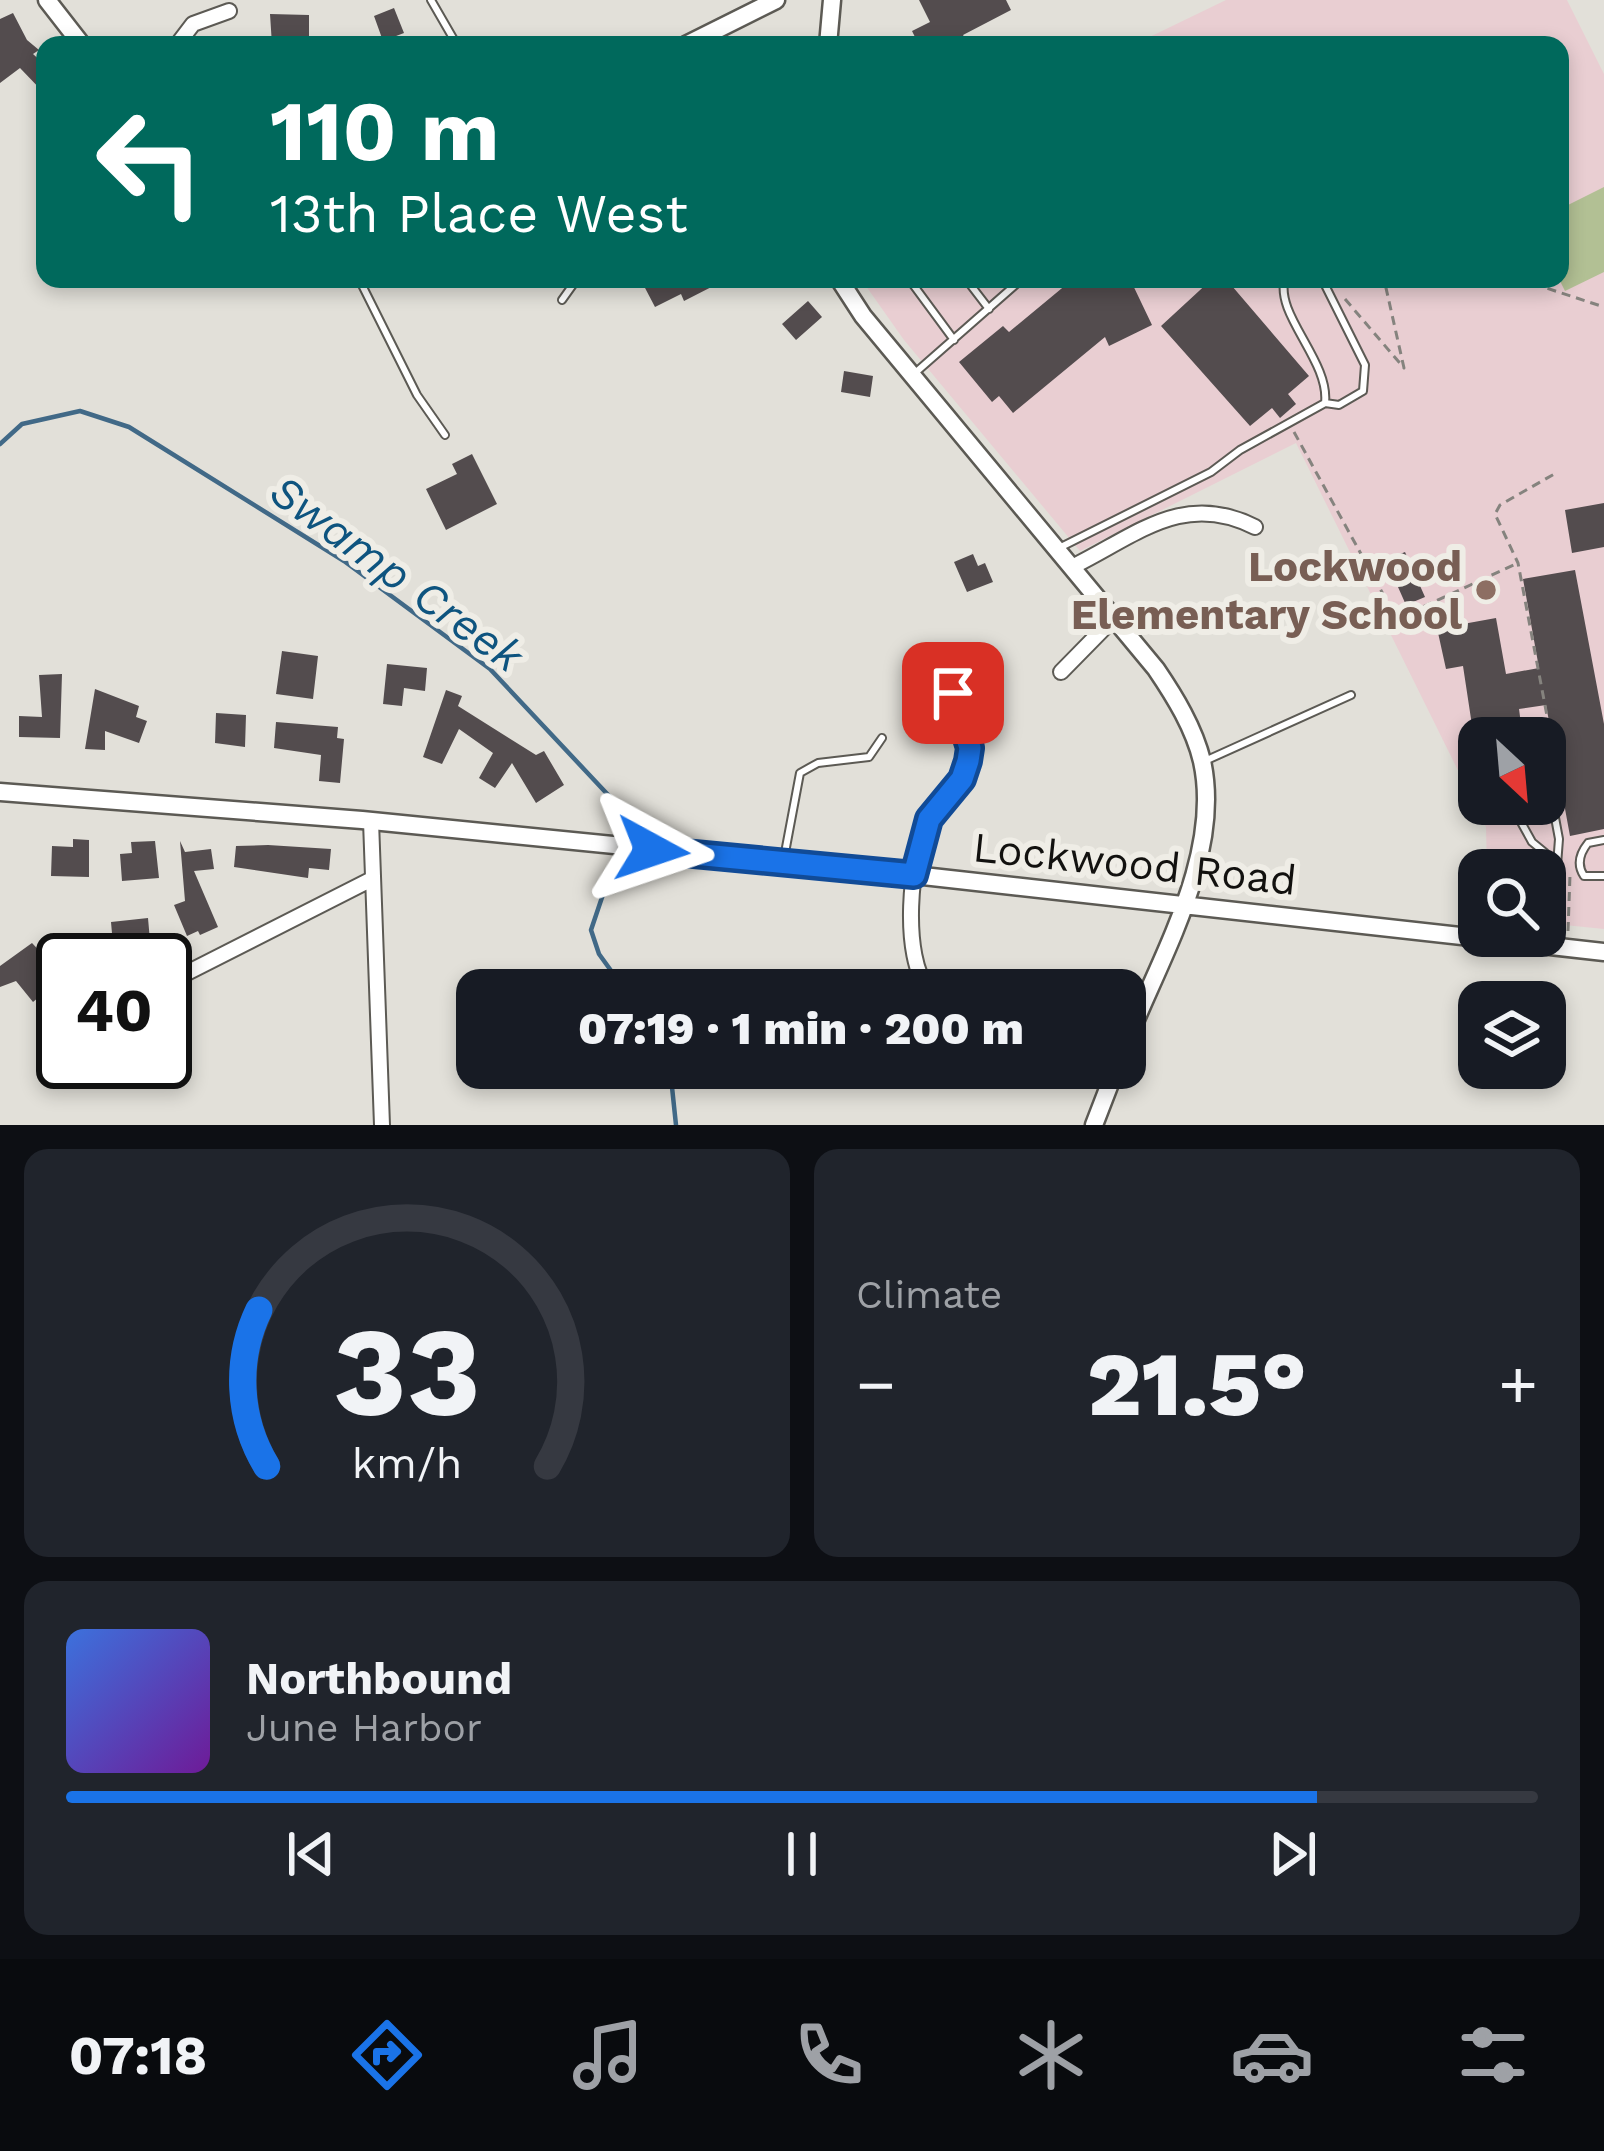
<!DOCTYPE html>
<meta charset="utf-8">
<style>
body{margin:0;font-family:"Work Sans",sans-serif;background:#20242c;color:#f1f3f6;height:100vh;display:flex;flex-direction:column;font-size:45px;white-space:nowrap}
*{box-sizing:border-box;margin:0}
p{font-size:39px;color:#9ea1a6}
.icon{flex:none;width:66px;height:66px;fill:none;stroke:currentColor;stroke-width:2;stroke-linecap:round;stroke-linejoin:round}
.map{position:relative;height:1125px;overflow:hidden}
.side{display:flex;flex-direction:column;gap:24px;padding:24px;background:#0d0f14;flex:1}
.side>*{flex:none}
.guide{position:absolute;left:36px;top:36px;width:1533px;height:252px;border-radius:24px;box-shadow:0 6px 18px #0003;background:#00695c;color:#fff;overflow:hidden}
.needle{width:78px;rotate:154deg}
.controls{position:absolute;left:1458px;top:717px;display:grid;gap:24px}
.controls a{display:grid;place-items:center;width:108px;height:108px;border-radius:24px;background:#171b24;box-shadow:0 6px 18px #0003;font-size:60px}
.speed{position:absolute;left:36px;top:933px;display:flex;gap:24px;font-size:60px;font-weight:700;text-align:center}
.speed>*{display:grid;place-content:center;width:156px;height:156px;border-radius:50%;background:#171b24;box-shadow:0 6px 18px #0003;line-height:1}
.speed .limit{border:6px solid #111;border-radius:18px;background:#fff;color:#111}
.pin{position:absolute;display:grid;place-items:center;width:102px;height:102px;color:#fff;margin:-51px;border-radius:24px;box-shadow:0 6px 18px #0006}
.me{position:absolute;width:132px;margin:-66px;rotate:95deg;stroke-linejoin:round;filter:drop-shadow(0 0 9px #0008)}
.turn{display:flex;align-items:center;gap:42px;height:252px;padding:0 36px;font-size:54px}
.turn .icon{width:156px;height:156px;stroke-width:2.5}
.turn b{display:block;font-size:84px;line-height:102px}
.big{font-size:90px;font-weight:800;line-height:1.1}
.side .card{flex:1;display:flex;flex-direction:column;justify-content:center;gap:18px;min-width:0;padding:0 42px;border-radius:24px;background:#20242c}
.side .dial{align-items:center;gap:0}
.dial svg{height:312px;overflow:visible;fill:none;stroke:#363941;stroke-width:7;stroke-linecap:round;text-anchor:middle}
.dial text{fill:#f1f3f6;stroke:none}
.song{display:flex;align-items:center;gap:36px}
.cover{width:144px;height:144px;border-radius:18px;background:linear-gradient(135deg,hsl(220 70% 55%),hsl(280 70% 35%))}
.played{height:12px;border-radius:6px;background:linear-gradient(90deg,#1a73e8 85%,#363941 85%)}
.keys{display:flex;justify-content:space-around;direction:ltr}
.heat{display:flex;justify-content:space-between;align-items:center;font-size:66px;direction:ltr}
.side .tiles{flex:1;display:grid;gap:24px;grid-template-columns:1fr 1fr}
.card:last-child{grid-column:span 2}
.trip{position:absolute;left:456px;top:969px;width:690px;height:120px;border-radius:24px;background:#171b24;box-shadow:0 6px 18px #0003;font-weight:800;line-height:120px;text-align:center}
.tabs{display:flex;height:192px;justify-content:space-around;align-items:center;background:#090b0e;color:#9ea1a6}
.tabs .icon{width:84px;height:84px}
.tabs .current{color:#1a73e8}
.tabs b{font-size:54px;color:#f1f3f6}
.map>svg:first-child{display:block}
.education{fill:#e9ced2;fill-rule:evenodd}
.green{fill:#b2c094}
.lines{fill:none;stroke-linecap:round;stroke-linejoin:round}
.stream{stroke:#416987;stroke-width:4.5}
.building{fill:#534c4e}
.service-casing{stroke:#5c5a54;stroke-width:10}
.minor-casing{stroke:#5c5a54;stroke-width:18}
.tertiary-casing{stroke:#5c5a54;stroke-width:21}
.path{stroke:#85837e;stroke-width:3;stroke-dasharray:9 6;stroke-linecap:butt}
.service{stroke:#fff;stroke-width:6}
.minor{stroke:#fff;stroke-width:14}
.tertiary{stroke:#fff;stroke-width:16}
.route-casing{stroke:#114b97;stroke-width:30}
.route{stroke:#1a73e8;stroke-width:21}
.education-dot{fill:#8d6e63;stroke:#efede6;stroke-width:4.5}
.labels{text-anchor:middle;stroke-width:12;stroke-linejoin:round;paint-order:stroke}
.education-label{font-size:42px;font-weight:bold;fill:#785e54;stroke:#efede6;text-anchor:end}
.street-label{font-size:42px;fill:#12110f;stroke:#efede6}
.water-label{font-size:45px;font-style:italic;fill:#0e547f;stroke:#efede6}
</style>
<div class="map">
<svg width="1604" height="1125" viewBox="0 0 1604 1125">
<rect width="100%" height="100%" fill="#e2e0d9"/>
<path class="education" d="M1226,0H1567L1604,74V929L1545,923V870H1487L1486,827L1296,443L1080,551L904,340L861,279H1560V45H1133ZM1479,738H1545V804H1479Z"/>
<path class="green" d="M1604,187V272L1565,291L1559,279L1560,209Z"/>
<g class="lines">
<path class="stream" d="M0,444L22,424L80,411L129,427L344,561L490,669L611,798L623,835L591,930L599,954L625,990
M670,1068L676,1125"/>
</g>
<path class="building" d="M919,0H1006L1011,10L963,35L969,45H919L912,31L930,22Z
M394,8L404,33L383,41L374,16Z
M13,13L27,40L39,50L33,54L45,65V94L20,68L0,83V19Z
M270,14L309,15V45H272Z
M658,279H727L684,301L681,294L655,307L644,286Z
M1073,279H1130L1152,325L1109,346L1105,337L1013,413L999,396L992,402L959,362L1003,326L1009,332Z
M1212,279H1226L1309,376L1288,394L1296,404L1280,418L1272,408L1250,426L1161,326Z
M808,301L822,317L796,340L782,324Z
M844,371L873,376L870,397L841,392Z
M472,454L497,504L446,530L426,489L457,474L452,464Z
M1604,503V547L1572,553L1565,510Z
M1405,552L1425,597L1406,605L1386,560Z
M973,554L978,566L985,563L993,582L967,592L954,562Z
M1575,570L1604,724V829L1570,836L1546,705L1519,709L1521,724L1473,732L1463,666L1446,669L1435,619L1461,615L1463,624L1496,618L1506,674L1539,668L1523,579Z
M282,651L318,656L313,699L276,694Z
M387,664L427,668L425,691L404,688L402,706L383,704Z
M62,674L60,738L19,737V716L42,717L39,675Z
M95,689L139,706L136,717L147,721L139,743L105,731V750L85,749Z
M446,690L462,696L458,706L536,755L544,751L564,785L536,803L512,763L495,788L479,778L493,753L459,729L442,764L423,757Z
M216,713L246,715L245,747L215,743Z
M276,722L338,727L337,738L344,739L340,783L319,781L321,755L274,748Z
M73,839L89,840V877L51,876L52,846L73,847Z
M155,841L159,878L122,881L120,854L132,853L131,842Z
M180,841L185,852L211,849L214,869L194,871L218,927L200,935L198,931L187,936L174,905L185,901Z
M268,845L331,849L329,870L309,868L308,878L234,867L236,846Z
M148,918L150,941L138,943L139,954L114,956L111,922Z
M32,943L47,959L37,968L52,986L33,1002L16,981L0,987V966Z"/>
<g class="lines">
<g class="service-casing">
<path id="service" d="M431,0L457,45
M359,279L417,395L445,435
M909,279L954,340
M966,279L989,309
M1285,279C1274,314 1330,361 1325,403
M562,300L577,279
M915,373L1022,279
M1061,547L1211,472L1240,450L1325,403L1339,405L1363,391L1365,365L1322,279
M1207,760L1351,695
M1545,764L1559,839L1551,943
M1511,804L1532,842L1554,860
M1604,840L1588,843C1580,853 1576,864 1584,876H1604
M784,858L800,773L818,763L869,757L882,738
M100,945L101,960"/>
</g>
<g class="minor-casing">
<path id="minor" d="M177,45L193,24L229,11
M1074,566C1138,534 1184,491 1255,527
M1061,672L1115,617
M371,821L382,1125
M165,984L372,879
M929,990C901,959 909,855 930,819C943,795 964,785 969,756C972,737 959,712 953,693"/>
</g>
<g class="tertiary-casing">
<path id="tertiary" d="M47,0L82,45
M686,45L776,0
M828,45L832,0
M839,279L863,316L1156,669C1175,697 1194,728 1202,761C1223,856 1158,961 1125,1046
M0,792L362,820L914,875L1604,952
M1094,1125L1116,1068"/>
</g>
<path class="path" d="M1519,279L1604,307
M1345,299L1404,368L1384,279
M1294,432L1394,614L1401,617L1518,563
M1555,758L1518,563L1495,514L1500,505L1556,473
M1568,931L1570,875"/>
<use href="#service" class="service"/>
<use href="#minor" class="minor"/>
<use href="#tertiary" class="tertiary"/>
</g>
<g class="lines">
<g class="route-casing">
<path id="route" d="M652,850L914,875L929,819L962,779L968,761L970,748L953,693"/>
</g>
<use href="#route" class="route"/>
</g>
<circle class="education-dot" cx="1486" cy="590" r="12"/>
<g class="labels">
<g class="education-label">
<text x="1462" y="581">Lockwood<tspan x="1462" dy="48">Elementary School</tspan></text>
</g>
<g class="street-label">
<text transform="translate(1135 863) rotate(6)" y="15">Lockwood Road</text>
</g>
<g class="water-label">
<text transform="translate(397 573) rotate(36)" y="16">Swamp Creek</text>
</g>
</g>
</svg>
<div class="controls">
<a><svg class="needle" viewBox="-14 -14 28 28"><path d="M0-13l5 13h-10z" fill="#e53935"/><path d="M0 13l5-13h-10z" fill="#9ea1a6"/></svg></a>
<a><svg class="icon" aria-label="search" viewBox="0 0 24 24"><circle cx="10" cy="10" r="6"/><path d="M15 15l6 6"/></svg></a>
<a><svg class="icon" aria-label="layers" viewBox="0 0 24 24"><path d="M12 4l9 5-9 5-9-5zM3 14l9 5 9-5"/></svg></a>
</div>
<div class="speed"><div class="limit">40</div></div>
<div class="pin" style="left:953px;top:693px;background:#d93025"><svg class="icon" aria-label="arrive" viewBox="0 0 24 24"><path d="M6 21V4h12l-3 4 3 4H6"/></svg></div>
<svg class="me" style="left:652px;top:850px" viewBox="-20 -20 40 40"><path d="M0-17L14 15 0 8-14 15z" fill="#1a73e8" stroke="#fff" stroke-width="4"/></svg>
<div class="trip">07:19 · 1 min · 200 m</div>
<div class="guide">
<div class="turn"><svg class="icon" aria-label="left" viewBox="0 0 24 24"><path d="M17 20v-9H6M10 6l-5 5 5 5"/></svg><div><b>110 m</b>13th Place West</div></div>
</div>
</div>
<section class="side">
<div class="tiles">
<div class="card dial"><svg viewBox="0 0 100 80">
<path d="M14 69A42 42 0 1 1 86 69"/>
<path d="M14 69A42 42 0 0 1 12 29" stroke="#1a73e8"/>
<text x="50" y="56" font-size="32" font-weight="700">33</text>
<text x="50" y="72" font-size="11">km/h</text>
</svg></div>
<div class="card"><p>Climate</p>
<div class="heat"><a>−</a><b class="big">21.5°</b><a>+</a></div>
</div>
<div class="card">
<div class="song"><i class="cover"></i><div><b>Northbound</b><p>June Harbor</p></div></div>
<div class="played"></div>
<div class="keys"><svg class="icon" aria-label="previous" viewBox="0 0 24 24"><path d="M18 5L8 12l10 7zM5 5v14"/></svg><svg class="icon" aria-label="pause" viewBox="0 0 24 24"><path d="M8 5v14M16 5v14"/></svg><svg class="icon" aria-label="next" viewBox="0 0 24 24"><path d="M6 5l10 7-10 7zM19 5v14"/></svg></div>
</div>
</div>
</section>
<nav class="tabs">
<b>07:18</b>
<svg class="icon current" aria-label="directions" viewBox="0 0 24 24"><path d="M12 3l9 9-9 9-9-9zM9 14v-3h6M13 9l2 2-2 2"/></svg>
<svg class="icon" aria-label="music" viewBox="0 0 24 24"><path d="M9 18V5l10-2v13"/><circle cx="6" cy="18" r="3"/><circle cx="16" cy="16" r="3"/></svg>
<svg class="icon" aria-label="phone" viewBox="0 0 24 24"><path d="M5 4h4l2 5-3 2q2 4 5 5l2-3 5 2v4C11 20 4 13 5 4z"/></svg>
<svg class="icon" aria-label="climate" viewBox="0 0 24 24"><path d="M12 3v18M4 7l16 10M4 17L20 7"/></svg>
<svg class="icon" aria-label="car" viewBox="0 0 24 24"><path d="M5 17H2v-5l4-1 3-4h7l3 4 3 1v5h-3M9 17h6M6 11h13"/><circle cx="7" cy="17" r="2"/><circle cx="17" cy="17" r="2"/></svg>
<svg class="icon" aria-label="filters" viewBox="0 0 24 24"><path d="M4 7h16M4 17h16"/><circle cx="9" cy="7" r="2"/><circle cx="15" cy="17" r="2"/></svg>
</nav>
